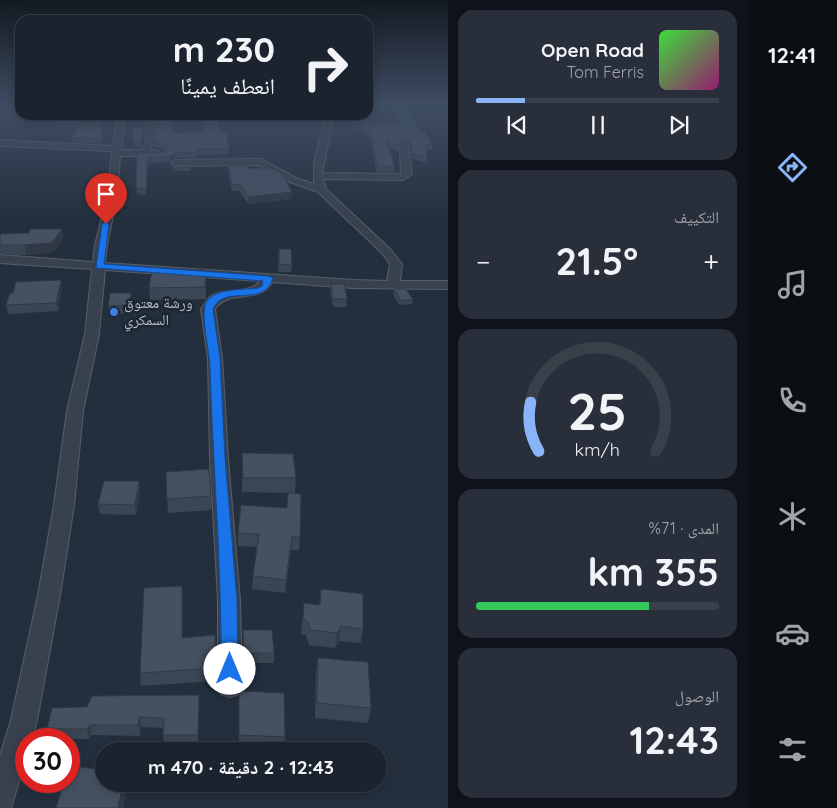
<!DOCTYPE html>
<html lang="ar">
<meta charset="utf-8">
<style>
body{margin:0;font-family:Quicksand,"Noto Naskh Arabic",sans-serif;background:#282f3a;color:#f1f3f6;direction:rtl;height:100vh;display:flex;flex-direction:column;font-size:19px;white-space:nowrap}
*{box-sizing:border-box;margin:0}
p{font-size:16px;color:#a0a4aa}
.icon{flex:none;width:28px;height:28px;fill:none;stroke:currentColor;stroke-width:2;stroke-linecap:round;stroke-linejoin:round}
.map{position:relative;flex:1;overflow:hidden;direction:ltr}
.sheet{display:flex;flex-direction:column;gap:10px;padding:10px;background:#0f1319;width:299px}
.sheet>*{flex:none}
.banner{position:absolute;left:15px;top:15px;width:358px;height:105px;border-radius:15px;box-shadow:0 2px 12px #0003,0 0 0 1px #39404a;direction:rtl;background:#1b232e;color:#f1f3f6;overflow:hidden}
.speed{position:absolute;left:15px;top:728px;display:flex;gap:10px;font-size:25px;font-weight:700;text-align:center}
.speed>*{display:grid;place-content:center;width:65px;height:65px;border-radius:50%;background:#1b232e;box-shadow:0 2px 12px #0003,0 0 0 1px #39404a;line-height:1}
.speed .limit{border:8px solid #d22;background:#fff;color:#111}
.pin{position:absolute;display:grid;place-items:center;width:42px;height:42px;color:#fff;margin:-51px -21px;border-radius:50% 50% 50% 0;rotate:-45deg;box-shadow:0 0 5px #0007}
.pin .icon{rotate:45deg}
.me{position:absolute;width:55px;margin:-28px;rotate:0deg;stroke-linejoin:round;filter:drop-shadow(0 0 4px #0008)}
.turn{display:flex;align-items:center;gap:18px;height:105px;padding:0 15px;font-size:22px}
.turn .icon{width:65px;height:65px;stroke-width:2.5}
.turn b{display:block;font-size:35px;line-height:42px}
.big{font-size:38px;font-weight:700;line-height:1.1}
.sheet .card{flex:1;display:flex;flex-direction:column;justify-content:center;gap:8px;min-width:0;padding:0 18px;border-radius:15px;background:#282f3a}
.sheet .dial{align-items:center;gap:0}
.dial svg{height:130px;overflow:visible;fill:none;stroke:#39404a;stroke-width:7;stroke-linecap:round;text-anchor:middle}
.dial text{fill:#f1f3f6;stroke:none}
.song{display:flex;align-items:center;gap:15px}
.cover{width:60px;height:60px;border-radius:8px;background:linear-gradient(135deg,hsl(120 70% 55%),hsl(320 70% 35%))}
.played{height:5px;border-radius:2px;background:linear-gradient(90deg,#8ab4f8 20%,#39404a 20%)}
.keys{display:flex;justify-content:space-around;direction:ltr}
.heat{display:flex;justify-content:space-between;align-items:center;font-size:28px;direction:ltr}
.charge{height:8px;border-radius:4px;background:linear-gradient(90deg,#34c759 71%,#39404a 0)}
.trip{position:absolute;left:95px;top:742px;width:292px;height:50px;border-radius:25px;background:#1b232e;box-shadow:0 2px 12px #0003,0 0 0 1px #39404a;font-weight:700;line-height:50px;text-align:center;direction:rtl}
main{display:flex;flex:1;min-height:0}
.tab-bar{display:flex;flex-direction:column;width:90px;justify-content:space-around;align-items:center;background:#0b0e12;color:#a0a4aa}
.tab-bar .icon{width:35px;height:35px}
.tab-bar .current{color:#8ab4f8}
.tab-bar b{font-size:22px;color:#f1f3f6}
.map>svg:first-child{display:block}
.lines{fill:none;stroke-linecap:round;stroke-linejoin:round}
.minor-casing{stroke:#565f6c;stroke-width:2}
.minor{fill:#38414e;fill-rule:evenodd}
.wall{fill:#3b4654}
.shaded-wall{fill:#303945}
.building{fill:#455162;stroke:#303945}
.route{fill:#1a73e8;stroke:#114b97}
.shop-dot{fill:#3f7fe0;stroke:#1d2633;stroke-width:2}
.labels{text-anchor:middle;stroke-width:5;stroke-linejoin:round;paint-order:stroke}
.poi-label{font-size:15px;fill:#b4bcc9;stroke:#1d2633;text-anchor:start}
</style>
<main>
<nav class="tab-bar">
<b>12:41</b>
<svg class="icon current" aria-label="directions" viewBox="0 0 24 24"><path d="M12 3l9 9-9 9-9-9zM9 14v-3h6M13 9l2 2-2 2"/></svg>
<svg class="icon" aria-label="music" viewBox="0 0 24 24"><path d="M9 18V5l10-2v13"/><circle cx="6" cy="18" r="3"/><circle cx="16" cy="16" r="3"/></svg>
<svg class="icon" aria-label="phone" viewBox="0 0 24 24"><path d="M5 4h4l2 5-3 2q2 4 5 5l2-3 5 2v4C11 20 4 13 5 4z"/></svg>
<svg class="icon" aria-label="climate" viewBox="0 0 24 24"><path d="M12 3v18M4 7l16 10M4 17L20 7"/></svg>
<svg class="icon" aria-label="car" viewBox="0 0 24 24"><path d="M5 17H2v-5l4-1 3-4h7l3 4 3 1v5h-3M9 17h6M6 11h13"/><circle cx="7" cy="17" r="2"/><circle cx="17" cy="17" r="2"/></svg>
<svg class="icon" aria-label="filters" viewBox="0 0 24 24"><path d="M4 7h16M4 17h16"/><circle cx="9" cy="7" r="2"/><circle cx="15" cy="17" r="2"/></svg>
</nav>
<section class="sheet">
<div class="card">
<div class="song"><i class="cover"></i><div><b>Open Road</b><p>Tom Ferris</p></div></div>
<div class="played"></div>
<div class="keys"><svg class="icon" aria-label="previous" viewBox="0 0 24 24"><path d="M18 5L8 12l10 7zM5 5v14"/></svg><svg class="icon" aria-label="pause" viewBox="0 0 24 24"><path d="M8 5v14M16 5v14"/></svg><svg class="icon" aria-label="next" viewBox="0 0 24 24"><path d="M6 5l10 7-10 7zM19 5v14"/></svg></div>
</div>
<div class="card"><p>التكييف</p>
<div class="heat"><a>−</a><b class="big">21.5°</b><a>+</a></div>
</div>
<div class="card dial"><svg viewBox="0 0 100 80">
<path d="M14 69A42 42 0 1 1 86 69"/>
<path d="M14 69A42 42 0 0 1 9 39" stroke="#8ab4f8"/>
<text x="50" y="56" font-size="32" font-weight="700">25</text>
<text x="50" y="72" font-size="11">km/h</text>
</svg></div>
<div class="card"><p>المدى · 71%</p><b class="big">355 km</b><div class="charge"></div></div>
<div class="card"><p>الوصول</p><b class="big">12:43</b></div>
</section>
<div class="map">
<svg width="449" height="808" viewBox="0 0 449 808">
<rect width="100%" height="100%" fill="#242f3e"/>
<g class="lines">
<g class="minor-casing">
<path id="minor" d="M115,115H123L124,125L121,150H142L146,140L147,115H155L154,140L150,150H157L161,153L157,156H120L117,197L107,245L105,263L353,280L387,281L390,264L382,253L318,192L290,182L259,165L175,166L171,163L175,160L261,159L296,178L314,184V163L326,115H334L322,173L401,174L400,148L404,145L408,148L412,174L403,180L323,179L326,189L390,249L402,264L400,281H449V289L353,288L272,282C260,305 229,288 215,309L222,358L228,458L240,600L242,686L239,694L230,697L221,694L218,686V600L210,458L208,358L201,309C204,305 207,300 211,296C225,287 250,295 260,281L105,270L99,334L83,411L74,505L60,595L37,720L32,739H26V758L11,808H0V756L11,720L38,595L54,505L67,411L85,334L92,269L0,263V255L93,262L95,245L107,197L112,151L0,146V140L113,146L116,125Z"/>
</g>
<use href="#minor" class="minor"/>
</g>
<path class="wall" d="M369,107H408L419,131L432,145V150H426L427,158L426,163L411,158L410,148L405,144L399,146L398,151L388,147L395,167V172H376L371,138L352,129V126H351L349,115H365L369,125H398L391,108Z
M62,115H93L85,123L103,126L102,144L71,142V138L78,128H57V123Z
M173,115L171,127L172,133H220L229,149V154L197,155V158H175L169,162L148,163L146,195L137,194V153H162L165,150L162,148H153L152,143L156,135Z
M144,127V133L141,148L134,146L133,140Z
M173,164H190L191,171H173Z
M228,165L248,168L292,192L291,199L249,204L239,191H232L228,172Z
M62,229L63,238L54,252L26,255L0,254V234L29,233Z
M279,249L292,265L291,272H278Z
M61,280L62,288L58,311L8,314L6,305L13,293Z
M206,281V299L150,300L149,288Z
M331,284L347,299L346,307H333L330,292Z
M394,289L413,300L412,304L399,305L393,294Z
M131,301V313L109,314L108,306Z
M242,453L296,478L295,493L242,492Z
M166,472L211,496V510L168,513Z
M139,481L140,491L136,515L100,514L98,504Z
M288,493L300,537L299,550H291L285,593L252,589L253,576L257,547L238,546V533L287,508Z
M182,586L183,637L216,668V681L141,686L140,673Z
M321,589L363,629L361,643L339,641L335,648L309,645L306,635L301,634L304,603L319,605Z
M243,630L274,653V663H243Z
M318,658L371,708L368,723L315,718L316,673Z
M239,691L285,737V747L239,745Z
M199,695L198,745H164L163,735V728L141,727L140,736L92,735L89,739H50L47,729L87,707Z"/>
<path class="shaded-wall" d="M88,115H93L80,128V123Z
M172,115H173L170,132V127Z
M144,127V133L141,148L140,142Z
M406,139L405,144L399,146L400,141Z
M175,153V158L169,162V157Z
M292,192L291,199L249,204V197Z
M62,229L63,238L54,252L26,255L25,245Z
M61,280L62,288L58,311L56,303Z
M131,293V313L130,305Z
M139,481L140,491L136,515L135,505Z
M292,536L291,550L285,593L286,580Z
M182,586L183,600V651L182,638Z
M341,626L339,641L335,648L337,633Z
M139,717L141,727L140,736L138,725Z
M90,725L92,735L89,739L87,729Z
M123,784H127L128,787L123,808H118Z"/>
<path class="building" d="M393,107H408L419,131H425L432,145H425L427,158L412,153L411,143L406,139L400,141L399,146L386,140L395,167L377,166L371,133L352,124H357L355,121H352L351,115H365L369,125H401Z
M62,115H88L80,123H57Z
M157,115H172L170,127H172L171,133L204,132L202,115H217L220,133H226L229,149H197V153H175L169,157L148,158L146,189L136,188L137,153H162L168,148L162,143H152L156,135Z
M102,122L101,139L71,138L81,123Z
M144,127L140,142L133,140V128Z
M173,164H190V167L173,168Z
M228,165H247L248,168H272L283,174L292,192L249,197L239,184L232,185Z
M30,229H62L52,243L25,245H0V234L29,233Z
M279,249H291L292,265L279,264Z
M152,270H206L205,287L149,288Z
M61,280L56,303L6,305L10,293H13L16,282Z
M331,284H344L347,299H333Z
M394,289H406L413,300H400Z
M110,293H131L130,305L108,306Z
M242,453L293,454L296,478H243Z
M209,469L211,496L167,499L166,472Z
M104,481H139L135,505L98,504Z
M288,493L301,494L300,537L292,536L286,580L253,576L259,534L238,533L241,505L287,508Z
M182,586V638L215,635L216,668L140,673L144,588Z
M321,589L363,594V629L341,626L337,633L311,630L307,621L303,619L304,603L320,605Z
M243,630H272L274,653H244Z
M318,658L368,662L371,708L317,703Z
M239,691L284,693L285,737L239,735Z
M199,695L198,735H163L164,718L139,717L138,725H90L87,729H47L52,708L87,707L92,696Z
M69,766L104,770V784H123L118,808H56L64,781H69Z"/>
<linearGradient id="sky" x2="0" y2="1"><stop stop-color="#141a22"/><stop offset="0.48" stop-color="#3f4d63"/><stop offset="1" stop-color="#3f4d63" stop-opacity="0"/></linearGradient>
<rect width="449" height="221" fill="url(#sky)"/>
<path class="route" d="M106,222L109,224L104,264L268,276L273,278C264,309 224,283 213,309L220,358L225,458L237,600L238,669L236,674L230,676L223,674L221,669C222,568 213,468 210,368C210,353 199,311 207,301C217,288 244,290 258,288L262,286L263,281L96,268L102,224Z"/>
<circle class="shop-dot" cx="114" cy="312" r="5"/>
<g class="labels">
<g class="poi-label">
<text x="124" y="308">ورشة معتوق<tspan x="124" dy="17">السمكري</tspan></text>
</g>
</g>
</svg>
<div class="speed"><div class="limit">30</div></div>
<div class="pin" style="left:106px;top:224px;background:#d93025"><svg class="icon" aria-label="arrive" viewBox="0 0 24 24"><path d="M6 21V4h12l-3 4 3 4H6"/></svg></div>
<svg class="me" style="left:230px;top:669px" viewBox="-20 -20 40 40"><circle r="19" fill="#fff"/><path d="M0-13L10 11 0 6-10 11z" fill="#1a73e8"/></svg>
<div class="trip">12:43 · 2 دقيقة · 470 m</div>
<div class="banner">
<div class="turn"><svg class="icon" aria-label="right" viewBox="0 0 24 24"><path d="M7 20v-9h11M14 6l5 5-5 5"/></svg><div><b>230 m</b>انعطف يمينًا</div></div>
</div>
</div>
</main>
